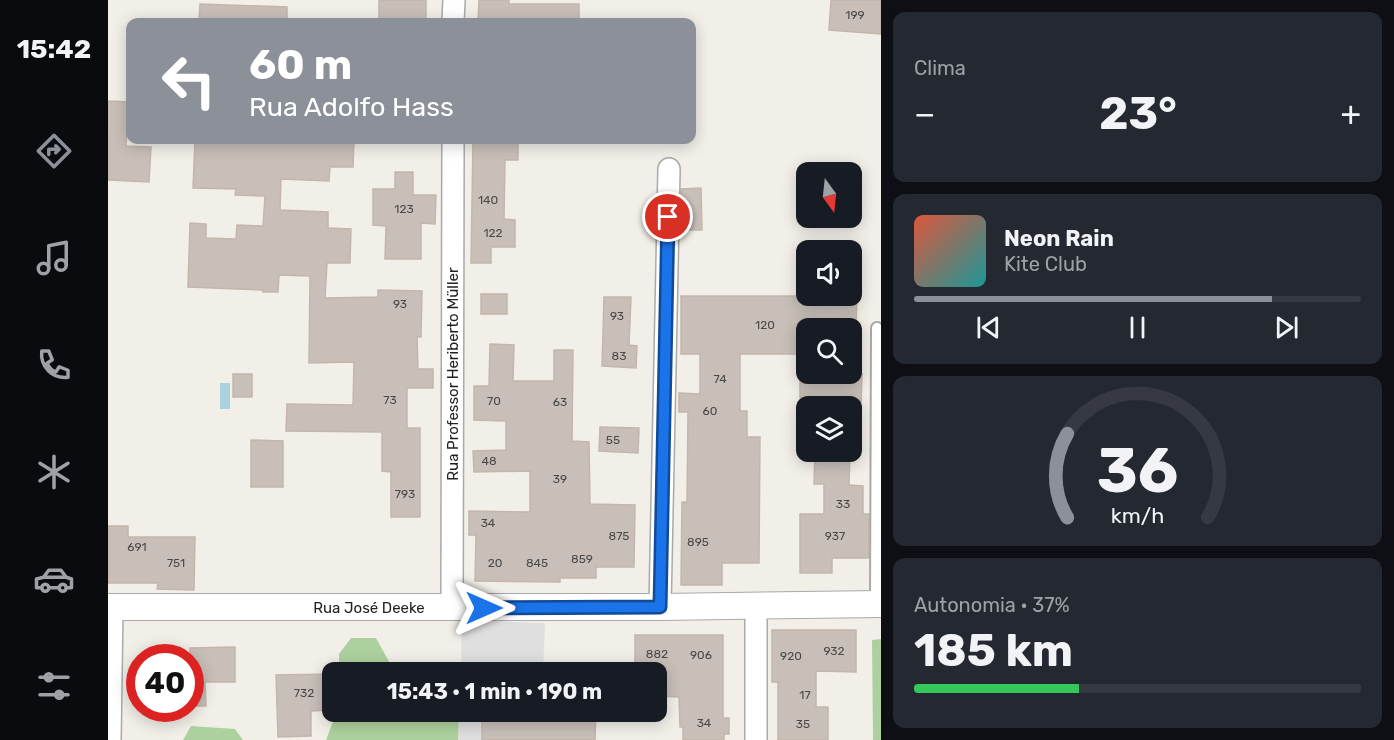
<!DOCTYPE html>
<html lang="pt">
<meta charset="utf-8">
<style>
body{margin:0;font-family:Rubik,sans-serif;background:#242831;color:#f1f3f6;height:100vh;display:flex;flex-direction:column;font-size:22px;white-space:nowrap}
*{box-sizing:border-box;margin:0}
p{font-size:20px;color:#9ea1a6}
.icon{flex:none;width:33px;height:33px;fill:none;stroke:currentColor;stroke-width:2;stroke-linecap:round;stroke-linejoin:round}
.map{position:relative;flex:1;overflow:hidden}
.details{display:flex;flex-direction:column;gap:12px;padding:12px;background:#0d0f14;width:513px}
.details>*{flex:none}
.guide{position:absolute;left:18px;top:18px;width:570px;height:126px;border-radius:12px;box-shadow:0 3px 15px #0003;background:#8c9099;color:#fff;overflow:hidden}
.needle{width:39px;rotate:165deg}
.tools{position:absolute;left:688px;top:162px;display:grid;gap:12px}
.tools a{display:grid;place-items:center;width:66px;height:66px;border-radius:12px;background:#171b24;box-shadow:0 3px 15px #0003;font-size:30px}
.speed{position:absolute;left:18px;top:644px;display:flex;gap:12px;font-size:30px;font-weight:700;text-align:center}
.speed>*{display:grid;place-content:center;width:78px;height:78px;border-radius:50%;background:#171b24;box-shadow:0 3px 15px #0003;line-height:1}
.speed .limit{border:9px solid #d22;background:#fff;color:#111}
.pin{position:absolute;display:grid;place-items:center;width:51px;height:51px;color:#fff;margin:-26px;border:3px solid #fff;border-radius:50%;box-shadow:0 2px 6px #0007}
.me{position:absolute;width:66px;margin:-33px;rotate:90deg;stroke-linejoin:round;filter:drop-shadow(0 0 4px #0008)}
.turn{display:flex;align-items:center;gap:21px;height:126px;padding:0 24px;font-size:27px}
.turn .icon{width:78px;height:78px;stroke-width:2.5}
.turn b{display:block;font-size:42px;line-height:51px}
.big{font-size:45px;font-weight:700;line-height:1.1}
.details .tile{flex:1;display:flex;flex-direction:column;justify-content:center;gap:9px;min-width:0;padding:0 21px;border-radius:12px;background:#242831}
.details .dial{align-items:center;gap:0}
.dial svg{height:156px;overflow:visible;fill:none;stroke:#363941;stroke-width:7;stroke-linecap:round;text-anchor:middle}
.dial text{fill:#f1f3f6;stroke:none}
.song{display:flex;align-items:center;gap:18px}
.cover{width:72px;height:72px;border-radius:9px;background:linear-gradient(135deg,hsl(10 70% 55%),hsl(180 70% 35%))}
.played{height:6px;border-radius:3px;background:linear-gradient(90deg,#8c9099 80%,#363941 80%)}
.keys{display:flex;justify-content:space-around;direction:ltr}
.heat{display:flex;justify-content:space-between;align-items:center;font-size:33px;direction:ltr}
.charge{height:9px;border-radius:4px;background:linear-gradient(90deg,#34c759 37%,#363941 0)}
.trip{position:absolute;left:214px;top:662px;width:345px;height:60px;border-radius:12px;background:#171b24;box-shadow:0 3px 15px #0003;font-weight:700;line-height:60px;text-align:center}
main{display:flex;flex:1;min-height:0}
.menu{display:flex;flex-direction:column;width:108px;justify-content:space-around;align-items:center;background:#090b0e;color:#9ea1a6}
.menu .icon{width:42px;height:42px}
.menu .current{color:#8c9099}
.menu b{font-size:27px;color:#f1f3f6}
.map>svg:first-child{display:block}
.residential{fill:#e0dfdf}
.forest{fill:#add19e}
.water{fill:#aad3df}
.building{fill:#c7bfb8;stroke:#c4b6ab;stroke-width:1.5}
.lines{fill:none;stroke-linecap:round;stroke-linejoin:round}
.service-casing{stroke:#a9a9a9;stroke-width:14}
.minor-casing{stroke:#a9a9a9;stroke-width:24}
.tertiary-casing{stroke:#a9a9a9;stroke-width:28}
.service{stroke:#fff;stroke-width:10}
.minor{stroke:#fff;stroke-width:21}
.tertiary{stroke:#fff;stroke-width:26}
.route-casing{stroke:#114b97;stroke-width:15}
.route{stroke:#1a73e8;stroke-width:10}
.labels{text-anchor:middle;stroke-width:4.5;stroke-linejoin:round;paint-order:stroke}
.number-label{font-size:12px;fill:#4b4948}
.street-label{font-size:15px;fill:#222;stroke:#fff}
</style>
<main>
<nav class="menu">
<b>15:42</b>
<svg class="icon current" aria-label="directions" viewBox="0 0 24 24"><path d="M12 3l9 9-9 9-9-9zM9 14v-3h6M13 9l2 2-2 2"/></svg>
<svg class="icon" aria-label="music" viewBox="0 0 24 24"><path d="M9 18V5l10-2v13"/><circle cx="6" cy="18" r="3"/><circle cx="16" cy="16" r="3"/></svg>
<svg class="icon" aria-label="phone" viewBox="0 0 24 24"><path d="M5 4h4l2 5-3 2q2 4 5 5l2-3 5 2v4C11 20 4 13 5 4z"/></svg>
<svg class="icon" aria-label="climate" viewBox="0 0 24 24"><path d="M12 3v18M4 7l16 10M4 17L20 7"/></svg>
<svg class="icon" aria-label="car" viewBox="0 0 24 24"><path d="M5 17H2v-5l4-1 3-4h7l3 4 3 1v5h-3M9 17h6M6 11h13"/><circle cx="7" cy="17" r="2"/><circle cx="17" cy="17" r="2"/></svg>
<svg class="icon" aria-label="filters" viewBox="0 0 24 24"><path d="M4 7h16M4 17h16"/><circle cx="9" cy="7" r="2"/><circle cx="15" cy="17" r="2"/></svg>
</nav>
<div class="map">
<svg width="773" height="740" viewBox="0 0 773 740">
<rect width="100%" height="100%" fill="#f2efe9"/>
<path class="residential" d="M354,620L437,623L435,672H353Z
M351,711H433L432,740H350Z"/>
<path class="forest" d="M243,638H268L284,667L300,672H231V654Z
M773,639V740H765L764,640Z
M229,711H351L350,740H218Z
M83,726L127,729L135,740H75Z"/>
<path class="water" d="M112,383H122V409H112Z"/>
<path class="building" d="M271,0H318V22H271Z
M371,0H401V4H471V22H370Z
M723,0H773V34L721,30Z
M92,4L179,7V22H91Z
M0,101L21,102L18,146L43,147L41,182L0,180Z
M87,140H246L245,167H222L221,181L173,179L172,210L220,212V228L243,229L242,263H219L217,298L270,297V290L314,291L313,337H309L310,369H325V388H299V428H312V517H283V472L274,471V432L178,431L179,404L245,405L246,362L201,363L202,276L171,275L170,292H155V290L80,287L82,223L98,224V238L128,239L129,225L155,226L157,196L127,195L128,189L85,188Z
M365,140H410V160H397L396,219L407,220V247H383V263H363Z
M287,172H305V195H328L327,224L313,223V259H277L278,226L265,225V189H287Z
M593,188L594,230H573V189Z
M373,294H399V314H373Z
M573,296H749L748,328H699V354H632V411H639V437H652L651,563H614V585H573L574,502H579L580,412H571V393L592,394V354H573Z
M496,297H523L521,345L529,346L528,368L494,366Z
M382,344L406,345L405,381H446V350H465L464,441L481,442L482,504L527,505L526,567H488V578H452V582L367,581L368,535H361V511L422,512V471L366,472L365,451L398,450V421L366,420V386H381Z
M125,374H144V397H125Z
M692,374H754L753,406H696V399L692,398Z
M492,427L531,428L530,453L491,451Z
M143,440L175,441V487H143Z
M707,452H742L741,485L755,486V514H761V558H724V573H692V514H716V484H706Z
M0,526H20V537H87L86,590L49,589L50,583H0Z
M664,630H748V672L708,671V707H720V740H670V682H664Z
M527,635H615V718H621V734H616V740H575V727H572L571,697L552,696V675H549V672H527Z
M127,647V682H97L98,706H82V648Z
M224,674V710L203,711V736L170,737L168,675Z
M435,711H488L487,740H374V714H435Z"/>
<g class="lines">
<g class="service-casing">
<path id="service" d="M768,604L769,328"/>
</g>
<g class="minor-casing">
<path id="minor" d="M345,22L346,0
M552,607L561,169
M344,608L345,140
M2,740L4,607
M648,740V607"/>
</g>
<g class="tertiary-casing">
<path id="tertiary" d="M0,607H552L773,604"/>
</g>
<use href="#service" class="service"/>
<use href="#minor" class="minor"/>
<use href="#tertiary" class="tertiary"/>
</g>
<g class="lines">
<g class="route-casing">
<path id="route" d="M376,608L552,607L560,217"/>
</g>
<use href="#route" class="route"/>
</g>
<g class="labels">
<g class="number-label">
<text x="747" y="19">199</text>
<text x="380" y="204">140</text>
<text x="296" y="213">123</text>
<text x="385" y="237">122</text>
<text x="292" y="308">93</text>
<text x="509" y="320">93</text>
<text x="657" y="329">120</text>
<text x="511" y="360">83</text>
<text x="612" y="383">74</text>
<text x="282" y="404">73</text>
<text x="386" y="405">70</text>
<text x="452" y="406">63</text>
<text x="602" y="415">60</text>
<text x="505" y="444">55</text>
<text x="381" y="465">48</text>
<text x="452" y="483">39</text>
<text x="297" y="498">793</text>
<text x="735" y="508">33</text>
<text x="380" y="527">34</text>
<text x="511" y="540">875</text>
<text x="727" y="540">937</text>
<text x="590" y="546">895</text>
<text x="29" y="551">691</text>
<text x="474" y="563">859</text>
<text x="68" y="567">751</text>
<text x="387" y="567">20</text>
<text x="429" y="567">845</text>
<text x="726" y="655">932</text>
<text x="549" y="658">882</text>
<text x="593" y="659">906</text>
<text x="683" y="660">920</text>
<text x="196" y="697">732</text>
<text x="697" y="699">17</text>
<text x="596" y="727">34</text>
<text x="695" y="728">35</text>
</g>
<g class="street-label">
<text transform="translate(345 374) rotate(-90)" y="5">Rua Professor Heriberto Müller</text>
<text x="261" y="613">Rua José Deeke</text>
</g>
</g>
</svg>
<div class="tools">
<a><svg class="needle" viewBox="-14 -14 28 28"><path d="M0-13l5 13h-10z" fill="#e53935"/><path d="M0 13l5-13h-10z" fill="#9ea1a6"/></svg></a>
<a><svg class="icon" aria-label="sound" viewBox="0 0 24 24"><path d="M4 9h4l5-4v14l-5-4H4zM17 9q2 3 0 6"/></svg></a>
<a><svg class="icon" aria-label="search" viewBox="0 0 24 24"><circle cx="10" cy="10" r="6"/><path d="M15 15l6 6"/></svg></a>
<a><svg class="icon" aria-label="layers" viewBox="0 0 24 24"><path d="M12 4l9 5-9 5-9-5zM3 14l9 5 9-5"/></svg></a>
</div>
<div class="speed"><div class="limit">40</div></div>
<div class="pin" style="left:560px;top:217px;background:#d93025"><svg class="icon" aria-label="arrive" viewBox="0 0 24 24"><path d="M6 21V4h12l-3 4 3 4H6"/></svg></div>
<svg class="me" style="left:376px;top:608px" viewBox="-20 -20 40 40"><path d="M0-17L14 15 0 8-14 15z" fill="#1a73e8" stroke="#fff" stroke-width="4"/></svg>
<div class="trip">15:43 · 1 min · 190 m</div>
<div class="guide">
<div class="turn"><svg class="icon" aria-label="left" viewBox="0 0 24 24"><path d="M17 20v-9H6M10 6l-5 5 5 5"/></svg><div><b>60 m</b>Rua Adolfo Hass</div></div>
</div>
</div>
<section class="details">
<div class="tile"><p>Clima</p>
<div class="heat"><a>−</a><b class="big">23°</b><a>+</a></div>
</div>
<div class="tile">
<div class="song"><i class="cover"></i><div><b>Neon Rain</b><p>Kite Club</p></div></div>
<div class="played"></div>
<div class="keys"><svg class="icon" aria-label="previous" viewBox="0 0 24 24"><path d="M18 5L8 12l10 7zM5 5v14"/></svg><svg class="icon" aria-label="pause" viewBox="0 0 24 24"><path d="M8 5v14M16 5v14"/></svg><svg class="icon" aria-label="next" viewBox="0 0 24 24"><path d="M6 5l10 7-10 7zM19 5v14"/></svg></div>
</div>
<div class="tile dial"><svg viewBox="0 0 100 80">
<path d="M14 69A42 42 0 1 1 86 69"/>
<path d="M14 69A42 42 0 0 1 14 26" stroke="#8c9099"/>
<text x="50" y="56" font-size="32" font-weight="700">36</text>
<text x="50" y="72" font-size="11">km/h</text>
</svg></div>
<div class="tile"><p>Autonomia · 37%</p><b class="big">185 km</b><div class="charge"></div></div>
</section>
</main>
